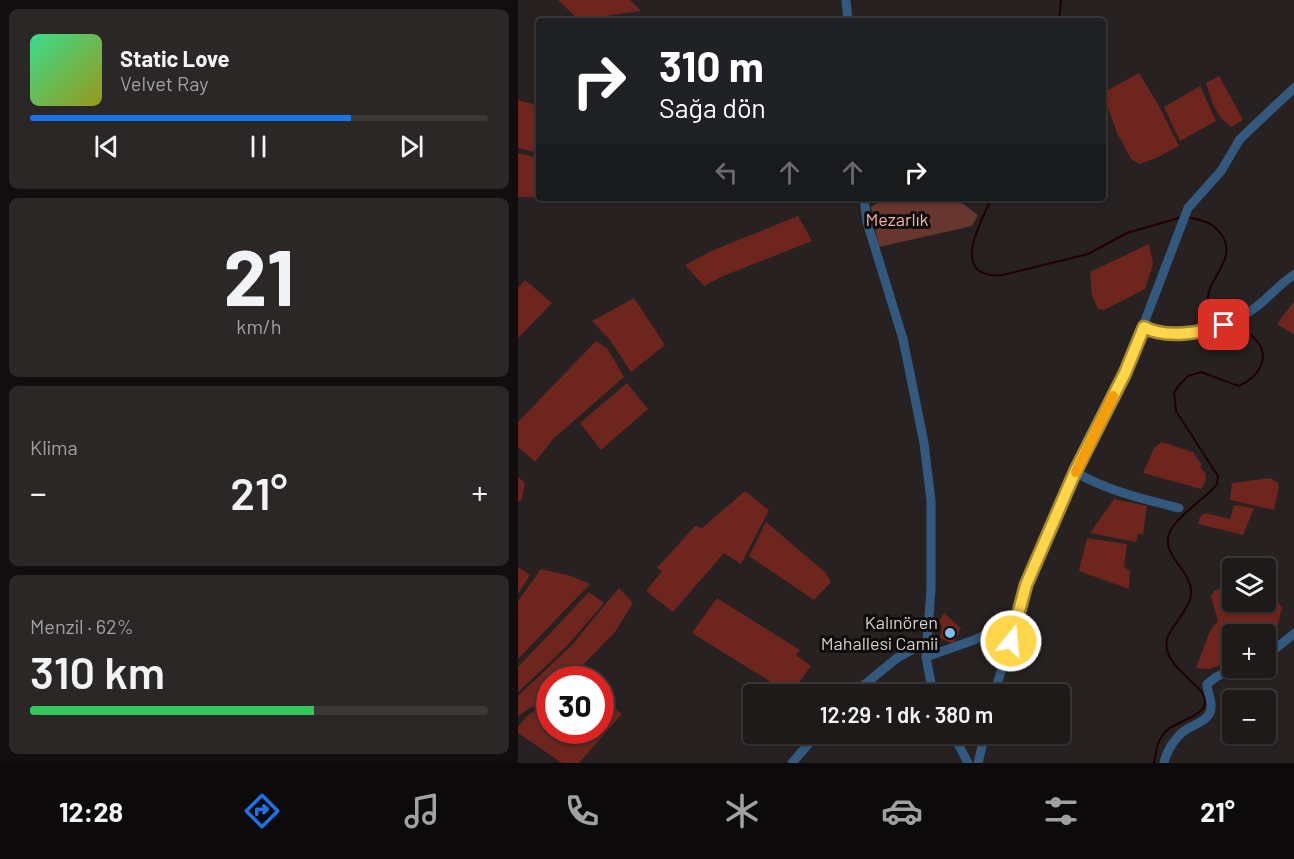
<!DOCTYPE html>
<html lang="tr">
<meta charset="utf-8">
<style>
body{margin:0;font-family:Barlow,sans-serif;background:#2a2726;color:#f1f3f6;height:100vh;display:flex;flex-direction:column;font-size:22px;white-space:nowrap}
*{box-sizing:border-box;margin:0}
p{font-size:20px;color:#a0a1a2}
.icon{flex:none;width:33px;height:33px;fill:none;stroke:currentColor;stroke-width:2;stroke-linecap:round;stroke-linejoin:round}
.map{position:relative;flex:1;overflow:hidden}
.panel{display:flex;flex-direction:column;gap:9px;padding:9px;background:#100e0e;width:518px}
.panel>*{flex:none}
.hud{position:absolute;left:18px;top:18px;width:570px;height:183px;border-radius:6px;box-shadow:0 2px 4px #0004,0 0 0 2px #3b3838;background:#202124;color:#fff;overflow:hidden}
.fabs{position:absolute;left:704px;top:558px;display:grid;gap:12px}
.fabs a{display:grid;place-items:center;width:54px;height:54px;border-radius:6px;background:#1d1a19;box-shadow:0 2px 4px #0004,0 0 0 2px #3b3838;font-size:30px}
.speed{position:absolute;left:18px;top:666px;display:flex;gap:12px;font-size:30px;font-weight:700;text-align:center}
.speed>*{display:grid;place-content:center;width:78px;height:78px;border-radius:50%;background:#1d1a19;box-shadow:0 2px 4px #0004,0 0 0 2px #3b3838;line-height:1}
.speed .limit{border:9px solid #d22;background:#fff;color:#111}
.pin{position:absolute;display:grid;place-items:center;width:51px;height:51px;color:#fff;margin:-26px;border-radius:12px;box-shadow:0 3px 9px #0006}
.me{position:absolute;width:66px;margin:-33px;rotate:17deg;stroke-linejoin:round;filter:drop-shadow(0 0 4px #0008)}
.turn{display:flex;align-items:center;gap:21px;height:126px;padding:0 24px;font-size:27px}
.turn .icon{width:78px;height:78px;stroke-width:2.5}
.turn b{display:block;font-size:42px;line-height:51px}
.lanes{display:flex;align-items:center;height:57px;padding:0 24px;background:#0003;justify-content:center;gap:30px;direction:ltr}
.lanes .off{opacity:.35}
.big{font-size:45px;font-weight:600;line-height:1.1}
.panel .card{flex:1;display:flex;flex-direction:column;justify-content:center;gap:9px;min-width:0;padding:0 21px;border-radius:9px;background:#2a2726}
.panel .dial{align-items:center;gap:0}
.dial b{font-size:78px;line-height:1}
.song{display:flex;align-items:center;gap:18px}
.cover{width:72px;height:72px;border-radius:9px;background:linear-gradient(135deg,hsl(150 70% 55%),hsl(60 70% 35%))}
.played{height:6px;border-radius:3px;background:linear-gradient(90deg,#1a73e8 70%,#3b3838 70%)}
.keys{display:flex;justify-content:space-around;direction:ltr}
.heat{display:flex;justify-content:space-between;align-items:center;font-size:33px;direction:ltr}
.charge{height:9px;border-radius:4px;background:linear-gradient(90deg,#34c759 62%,#3b3838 0)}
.trip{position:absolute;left:225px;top:684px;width:327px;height:60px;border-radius:6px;background:#1d1a19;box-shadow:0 2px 4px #0004,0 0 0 2px #3b3838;font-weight:600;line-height:60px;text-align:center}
.tab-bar{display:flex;height:96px;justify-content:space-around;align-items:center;background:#0c0a0a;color:#a0a1a2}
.tab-bar .icon{width:42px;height:42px}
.tab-bar .selected{color:#1a73e8}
.tab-bar b{font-size:27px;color:#f1f3f6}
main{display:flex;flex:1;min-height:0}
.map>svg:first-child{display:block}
.green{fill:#67362f}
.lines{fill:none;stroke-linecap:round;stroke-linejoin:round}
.stream{stroke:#200000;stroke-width:2}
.building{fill:#6e251e}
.minor{stroke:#335a7e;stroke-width:9}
.route-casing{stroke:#a68a30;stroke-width:15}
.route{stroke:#ffd54a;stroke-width:10}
.slow{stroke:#f59e0b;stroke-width:10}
.poi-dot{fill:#7ebdf9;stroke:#0f0c0c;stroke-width:2}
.labels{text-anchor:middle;stroke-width:6;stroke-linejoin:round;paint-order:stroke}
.park-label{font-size:18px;fill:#f4b0a5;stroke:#0f0c0c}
.poi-label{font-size:18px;fill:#d4d0cf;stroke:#0f0c0c;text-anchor:end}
</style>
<main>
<section class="panel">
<div class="card">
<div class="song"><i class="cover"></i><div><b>Static Love</b><p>Velvet Ray</p></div></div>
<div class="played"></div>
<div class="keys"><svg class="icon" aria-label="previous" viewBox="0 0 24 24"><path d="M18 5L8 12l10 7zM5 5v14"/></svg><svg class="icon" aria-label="pause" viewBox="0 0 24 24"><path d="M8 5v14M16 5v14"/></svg><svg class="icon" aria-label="next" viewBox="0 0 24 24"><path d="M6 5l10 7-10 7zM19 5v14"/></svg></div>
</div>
<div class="card dial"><b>21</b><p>km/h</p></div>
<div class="card"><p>Klima</p>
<div class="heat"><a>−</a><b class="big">21°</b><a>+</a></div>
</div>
<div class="card"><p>Menzil · 62%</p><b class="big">310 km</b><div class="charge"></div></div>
</section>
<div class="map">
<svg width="777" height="763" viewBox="0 0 777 763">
<rect width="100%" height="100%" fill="#272221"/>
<path class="green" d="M368,198H444L441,201L460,215L454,226L361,247L353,207Z"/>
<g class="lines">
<path class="stream" d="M541,21L543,0
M474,198C461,224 431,280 485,275L570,254L609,233L664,217
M670,217C677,219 686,221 693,224C696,226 700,231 703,234C723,261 681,284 692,305C695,311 704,316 710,320
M636,763C638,752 639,740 648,731C660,719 700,715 683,691C671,677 644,661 649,639C651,632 657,625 661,619C665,612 672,604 673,595C676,569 637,554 654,528C663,514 681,502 694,490L699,484L700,476L658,411L656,393L661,385L670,376L683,372L721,386C739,378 755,357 737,339C732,333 724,329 717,325"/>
</g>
<path class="building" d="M40,0H112L123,11L93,15L72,21H62Z
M621,73L641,106L661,146L638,158L621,164L613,159L599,133L585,93Z
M701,76L725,120L713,127L703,118L695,105L688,83Z
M682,86L698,121L662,141L646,107Z
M0,100L21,106V153L0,148Z
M0,153L21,158V197H0Z
M280,216L294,241L205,276L186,286L167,265L193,251Z
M631,244L635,264L627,289L586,310L580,309L574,295L572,272Z
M7,280L34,303L0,338V288Z
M116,298L147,345L113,372L92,340L74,321Z
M777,300V335L759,324Z
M78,341L89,348L106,377L35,439L17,462L0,447V422Z
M109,383L130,409L83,450L62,423Z
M643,442L675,452L684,465L682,467L688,474V480L683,489L625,473L636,448Z
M0,477L7,483L4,499L0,502Z
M752,478L759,482L761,487L756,510L712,500L714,483Z
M227,491L251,510L223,564L206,553L155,612L128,591L144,571L139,568L177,526L184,528Z
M596,499L629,506L625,534H620L618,542L572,533Z
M716,505L736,508L725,535L680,524L682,517L687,513L712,519Z
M248,522L307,572L313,582L296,600L231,556Z
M569,538L609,544L606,567L612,571L611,589L561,571Z
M0,567L12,575L0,594Z
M23,569L53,576L72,584L0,659V601Z
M747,577L753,592L764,608L756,637L747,652V634H714V661L691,669L678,668L692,631L700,621L693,597L696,591L714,584V602H747Z
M101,588L115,603L97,632L50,680H32V695L0,716V696L53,646Z
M71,592L86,603L48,647L0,692V667Z
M199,598L282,650L278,655L293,666L272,694L174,633Z
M426,613L443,628L435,644L422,638L424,626L421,621Z
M82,696L104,714L61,763H44L0,733V727L9,716L32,701V730H82Z"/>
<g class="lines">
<path class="minor" d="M328,0L330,21
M346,198L349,222L385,339L406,443L413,501V589L408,657L413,683L418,694
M626,327C637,333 648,332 661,333C689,334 716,324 738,307C752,297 762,283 777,274
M557,472C590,491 625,499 661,508
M408,657L456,640L499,620
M747,657L777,633
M335,694L379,658L408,642
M476,694L499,620L508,585L557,472L607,373L670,208L703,171L722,139L777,87
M435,734L450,763
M274,763L299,734
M460,763L467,734
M646,763C648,752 657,738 666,731C675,724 693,721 693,707C694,699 689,692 689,684C699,675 710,670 724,668"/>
</g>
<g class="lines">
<g class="route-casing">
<path id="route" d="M493,641L508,585L557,472L607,373L626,327C647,339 684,333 706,325"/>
</g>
<use href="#route" class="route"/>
<path class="slow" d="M558,472L595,396"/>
</g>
<circle class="poi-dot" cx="432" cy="633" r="6"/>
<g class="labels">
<g class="park-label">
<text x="379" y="226">Mezarlık</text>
</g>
<g class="poi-label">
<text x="420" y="629">Kalınören<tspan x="420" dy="21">Mahallesi Camii</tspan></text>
</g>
</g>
</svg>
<div class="fabs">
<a><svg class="icon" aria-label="layers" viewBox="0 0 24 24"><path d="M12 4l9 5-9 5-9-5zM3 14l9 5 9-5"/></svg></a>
<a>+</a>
<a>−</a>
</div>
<div class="speed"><div class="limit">30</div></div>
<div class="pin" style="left:706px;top:325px;background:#d93025"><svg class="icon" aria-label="arrive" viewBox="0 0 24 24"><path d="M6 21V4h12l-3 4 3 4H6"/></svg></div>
<svg class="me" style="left:493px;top:641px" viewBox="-20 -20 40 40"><circle r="17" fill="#ffd54a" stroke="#fff" stroke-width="3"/><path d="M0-11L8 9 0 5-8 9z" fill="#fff"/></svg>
<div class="trip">12:29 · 1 dk · 380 m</div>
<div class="hud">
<div class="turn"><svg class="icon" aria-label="right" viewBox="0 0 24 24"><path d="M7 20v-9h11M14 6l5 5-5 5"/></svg><div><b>310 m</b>Sağa dön</div></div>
<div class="lanes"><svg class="icon off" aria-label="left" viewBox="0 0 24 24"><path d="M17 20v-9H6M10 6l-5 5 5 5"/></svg><svg class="icon off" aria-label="ahead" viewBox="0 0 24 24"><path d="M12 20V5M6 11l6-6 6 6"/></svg><svg class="icon off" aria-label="ahead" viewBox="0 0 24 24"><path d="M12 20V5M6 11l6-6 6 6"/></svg><svg class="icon" aria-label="right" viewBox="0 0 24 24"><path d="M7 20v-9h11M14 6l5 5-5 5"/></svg></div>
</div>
</div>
</main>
<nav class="tab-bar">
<b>12:28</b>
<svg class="icon selected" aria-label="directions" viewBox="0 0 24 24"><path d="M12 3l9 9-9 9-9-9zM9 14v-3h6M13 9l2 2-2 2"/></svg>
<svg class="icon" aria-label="music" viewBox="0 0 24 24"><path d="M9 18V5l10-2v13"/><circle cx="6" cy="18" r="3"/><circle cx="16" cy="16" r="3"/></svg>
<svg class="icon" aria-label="phone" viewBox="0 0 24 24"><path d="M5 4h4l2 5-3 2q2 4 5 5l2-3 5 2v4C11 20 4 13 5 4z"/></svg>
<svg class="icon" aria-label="climate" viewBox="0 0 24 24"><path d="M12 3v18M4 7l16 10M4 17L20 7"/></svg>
<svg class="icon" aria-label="car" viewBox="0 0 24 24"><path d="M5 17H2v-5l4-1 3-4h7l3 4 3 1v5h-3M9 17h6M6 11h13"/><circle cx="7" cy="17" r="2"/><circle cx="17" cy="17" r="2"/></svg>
<svg class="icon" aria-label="filters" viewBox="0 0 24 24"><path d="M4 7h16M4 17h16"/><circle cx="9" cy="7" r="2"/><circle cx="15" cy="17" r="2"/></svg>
<b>21°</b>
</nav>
